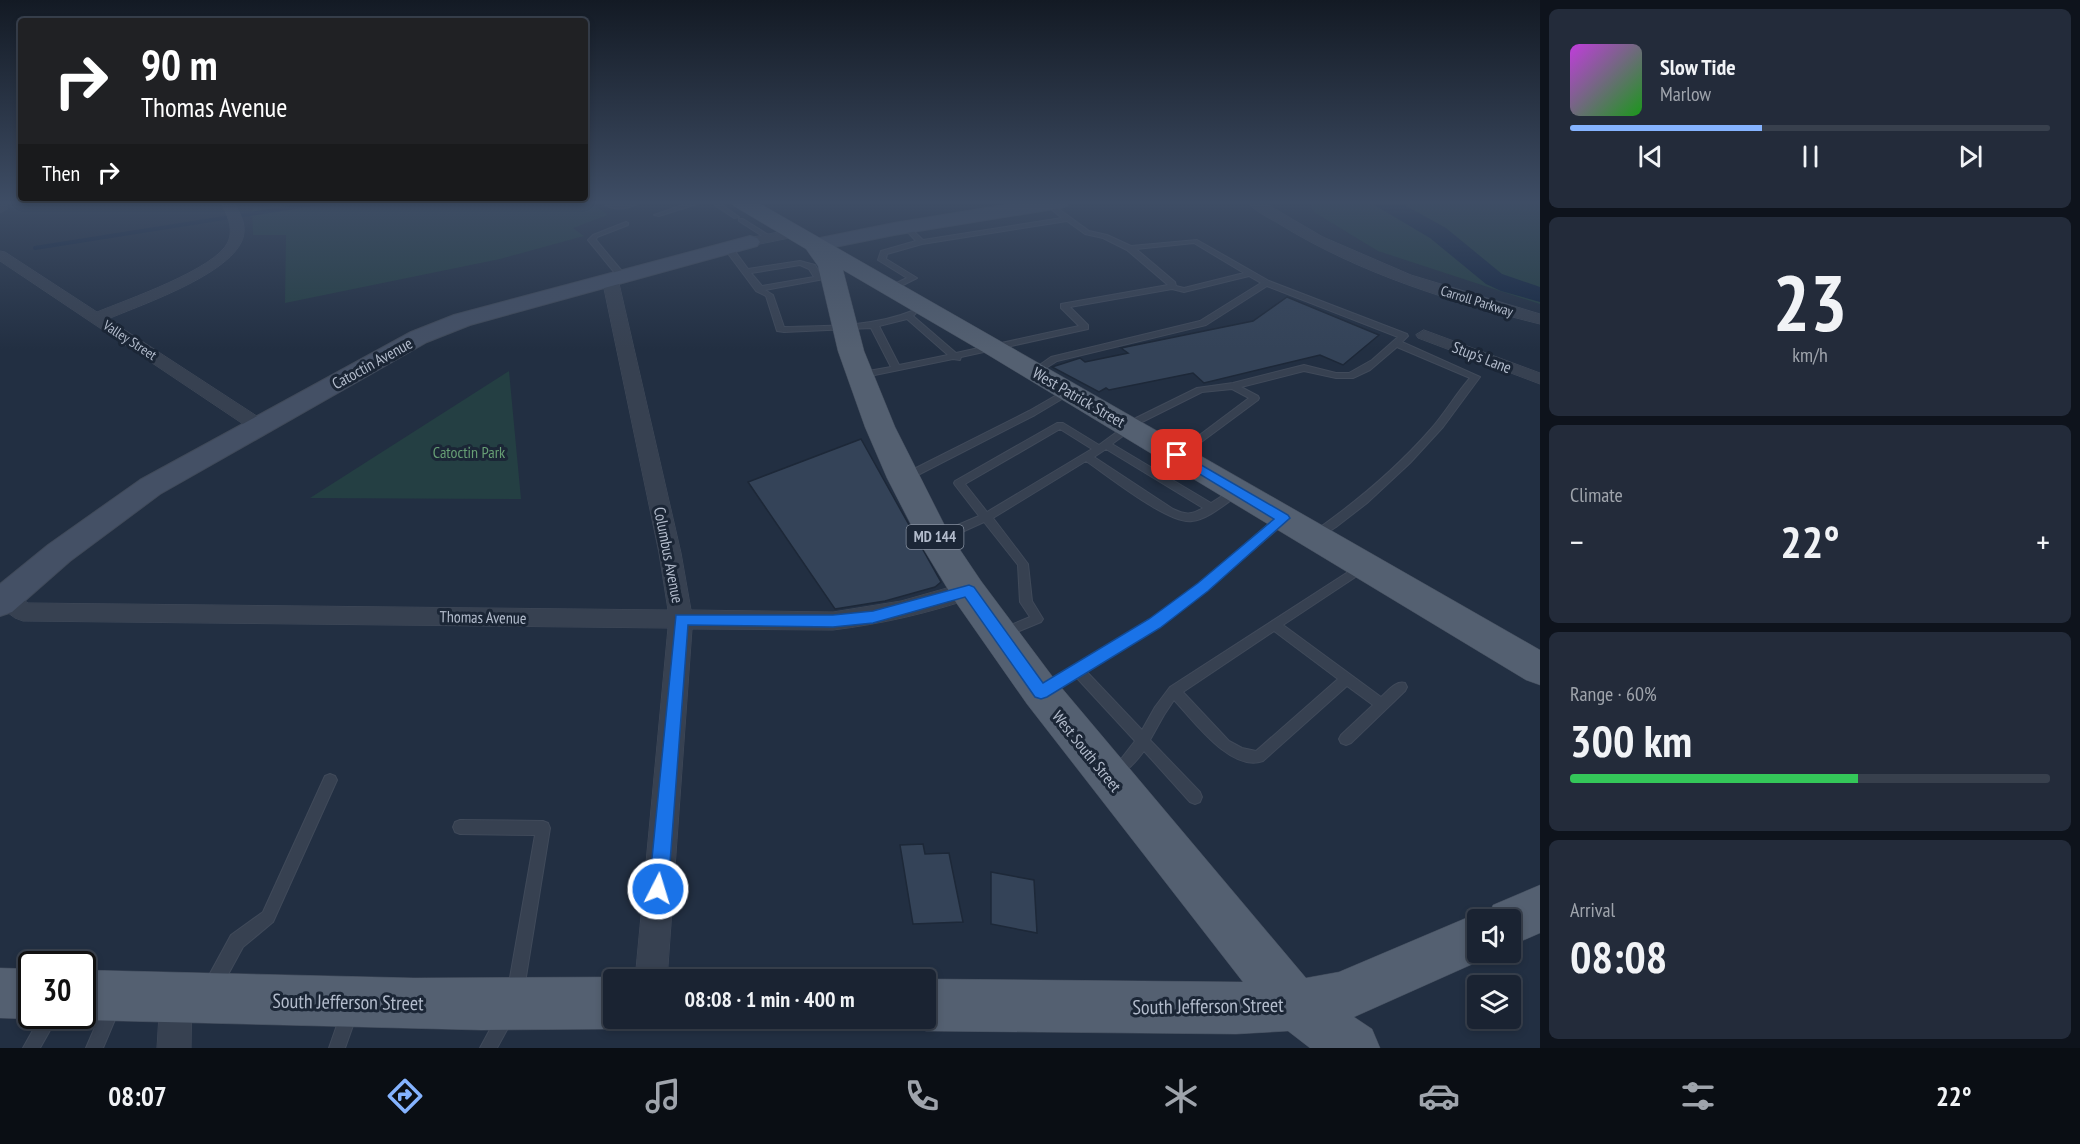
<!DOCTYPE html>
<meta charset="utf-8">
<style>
body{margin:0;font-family:"PT Sans Narrow",sans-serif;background:#232b3a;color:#f1f3f6;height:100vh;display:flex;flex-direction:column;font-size:22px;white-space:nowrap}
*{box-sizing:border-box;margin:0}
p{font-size:20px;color:#9fa4ac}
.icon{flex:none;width:33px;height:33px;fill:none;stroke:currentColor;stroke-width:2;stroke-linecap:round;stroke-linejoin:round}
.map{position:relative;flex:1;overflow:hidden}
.panel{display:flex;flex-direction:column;gap:9px;padding:9px;background:#0e131c;width:540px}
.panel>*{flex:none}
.top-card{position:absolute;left:18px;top:18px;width:570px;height:183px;border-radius:6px;box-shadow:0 3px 9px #0003,0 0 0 2px #38404d;background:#202124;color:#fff;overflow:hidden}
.buttons{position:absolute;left:1467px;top:909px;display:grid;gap:12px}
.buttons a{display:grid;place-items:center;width:54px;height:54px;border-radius:6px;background:#1a2332;box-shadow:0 3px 9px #0003,0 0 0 2px #38404d;font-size:30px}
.speed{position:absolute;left:18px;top:951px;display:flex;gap:12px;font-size:30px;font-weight:700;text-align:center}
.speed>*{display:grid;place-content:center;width:78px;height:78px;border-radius:50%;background:#1a2332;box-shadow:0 3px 9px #0003,0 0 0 2px #38404d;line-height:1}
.speed .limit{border:3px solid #111;border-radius:9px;background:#fff;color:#111}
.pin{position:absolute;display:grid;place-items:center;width:51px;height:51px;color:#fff;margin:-26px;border-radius:12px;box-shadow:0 3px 9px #0006}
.me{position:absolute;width:66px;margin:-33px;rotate:5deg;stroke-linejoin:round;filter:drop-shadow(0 0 4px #0008)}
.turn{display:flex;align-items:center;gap:21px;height:126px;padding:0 24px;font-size:27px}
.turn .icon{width:78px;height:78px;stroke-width:2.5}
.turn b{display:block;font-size:42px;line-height:51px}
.then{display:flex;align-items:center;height:57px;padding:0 24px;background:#0003;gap:12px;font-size:22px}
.big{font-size:45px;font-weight:700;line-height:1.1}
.panel .widget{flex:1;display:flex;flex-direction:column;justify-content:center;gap:9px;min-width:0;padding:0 21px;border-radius:9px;background:#232b3a}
.panel .dial{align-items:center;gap:0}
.dial b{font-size:78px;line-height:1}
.song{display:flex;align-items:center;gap:18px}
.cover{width:72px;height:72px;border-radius:9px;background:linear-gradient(135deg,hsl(290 70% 55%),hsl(120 70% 35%))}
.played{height:6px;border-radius:3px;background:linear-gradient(90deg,#85b3ff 40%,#38404d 40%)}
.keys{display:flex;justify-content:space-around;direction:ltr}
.heat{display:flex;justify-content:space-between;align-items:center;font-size:33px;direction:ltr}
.charge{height:9px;border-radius:4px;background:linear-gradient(90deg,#34c759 60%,#38404d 0)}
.trip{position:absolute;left:603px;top:969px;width:333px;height:60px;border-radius:6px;background:#1a2332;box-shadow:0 3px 9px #0003,0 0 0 2px #38404d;font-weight:700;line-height:60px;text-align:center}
.tab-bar{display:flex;height:96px;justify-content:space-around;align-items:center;background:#0a0e14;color:#9fa4ac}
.tab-bar .icon{width:42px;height:42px}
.tab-bar .on{color:#85b3ff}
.tab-bar b{font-size:27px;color:#f1f3f6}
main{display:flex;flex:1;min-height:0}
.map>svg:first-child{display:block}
.green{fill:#243f43}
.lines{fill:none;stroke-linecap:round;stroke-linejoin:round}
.stream{stroke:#142641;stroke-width:4}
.river{fill:#142641;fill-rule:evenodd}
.building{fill:#344358;stroke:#1d2838;stroke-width:1.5}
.lane-casing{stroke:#404a5a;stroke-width:2}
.street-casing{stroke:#404a5a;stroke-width:1}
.secondary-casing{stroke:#404a5a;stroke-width:2}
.primary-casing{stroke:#404a5a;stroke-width:1}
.lane{fill:#374151;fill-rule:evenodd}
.street{fill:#374151;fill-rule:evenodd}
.secondary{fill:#445065;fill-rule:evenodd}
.primary{fill:#546071;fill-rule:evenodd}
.route{fill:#1a73e8;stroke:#114b97;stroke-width:1.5}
.labels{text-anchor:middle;stroke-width:6;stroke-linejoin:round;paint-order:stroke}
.far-street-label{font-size:14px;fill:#b3bccc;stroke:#1b2636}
.shield{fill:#1b2636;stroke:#858f9f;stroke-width:1.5}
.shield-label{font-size:15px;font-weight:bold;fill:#b3bccc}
.street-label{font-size:16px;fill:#b3bccc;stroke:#1b2636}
.park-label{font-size:16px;fill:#679f75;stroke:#1b2636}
.near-street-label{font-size:20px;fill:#b3bccc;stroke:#1b2636}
</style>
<main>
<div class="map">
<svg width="1540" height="1048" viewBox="0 0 1540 1048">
<rect width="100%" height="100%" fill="#222f42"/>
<path class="green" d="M287,202H591L608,215L573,228L584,236L500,259L285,303L286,235H253L252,208Z
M1309,202H1540V304L1378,251L1314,212Z
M509,371L521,499L310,498Z"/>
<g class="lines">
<path class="stream" d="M35,248L326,202"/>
<path class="river" d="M1373,202H1399L1446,228L1502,274L1540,287V302L1501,291L1486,284L1430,238L1376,206Z"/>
</g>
<path class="building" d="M1287,297L1379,335L1343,365L1320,355L1204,383L1193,373L1109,390L1106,388L1099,392L1052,367L1080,358L1085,362L1128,353L1121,348L1253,321Z
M861,439L941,582L935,587L885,601L835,609L748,482Z
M923,844L925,854L949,853L963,922L913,924L900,845Z
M991,872L1034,880L1037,933L991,924Z"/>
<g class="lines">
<g class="lane-casing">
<path id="lane" d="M601,202H609L617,205L641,202C628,209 613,212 601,202Z
M692,202H703L659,216L654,215Z
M710,202H718L739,217L734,218Z
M1049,202L1089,231L1107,235L1131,246L1197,240L1269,281L1407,334L1408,336L1402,342L1480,377L1443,427L1410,463L1367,503L1336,527L1316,540L1311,536L1312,533C1355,503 1396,469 1431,429C1445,413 1456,394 1470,378L1397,347L1370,370L1353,378H1336L1304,371L1241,387L1258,396L1259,398L1258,400L1181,457L1178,458L1173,455L1249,398L1232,389L1202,392L1142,422L1112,444L1211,503L1233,489H1241L1242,491L1241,493C1226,503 1209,519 1192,521C1169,525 1107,475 1086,461L993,518L1028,564L1032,601L1043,619L1041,622L1007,636L1003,638L999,636L997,633L999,630L1030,617L1020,602L1018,565L984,522L940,542L936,543L931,539L932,536L979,516L955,485L954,483L955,481L1057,423H1063L1099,445L1136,418L1197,388L1233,383L1304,365L1336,373H1349L1372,360L1398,337L1267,286L1206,325L1057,361L1038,373H1032L1031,371L1051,357L1200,321L1261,283L1249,276L1184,292L1172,289L1070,307L1088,325V329L961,357L960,360L953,359L860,378L856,375L857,373L891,367L871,328L784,332L777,331L766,296L756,291L724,248L731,246L748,269L800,261L815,265L821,275H827V279H824L765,290L773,295L784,327C826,326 873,327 912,311L916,313L913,316L956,353L1079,326L1061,308V304L1168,285L1127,250L1103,238L1085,234L1067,221L922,244L887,254L886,259L917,278L893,290L886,288L907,278L878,260L881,251L916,241L904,228V226H908L923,240L1062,218L1045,204ZM1194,243L1244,273L1184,288L1176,286L1175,282L1136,249ZM800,265L809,269L814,277L762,286L751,273ZM907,319L948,355L899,365L879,326ZM1060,429L1092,449L987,512L965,484ZM1106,449L1203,508C1192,515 1185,515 1173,509L1094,457Z
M739,219H743L773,238L767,239L739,221Z
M626,222L628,223V225L597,237L596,240L626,276L622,278H619L588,240L593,235Z
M1069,388L1073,391L1072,393L1035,415L910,479H902L901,477L902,475L1029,411Z
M1283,514L1287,515L1288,518L1287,521L1207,590L1158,626L1086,671L1142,730L1155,707L1170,687L1362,563L1366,564L1368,567L1366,570L1283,625L1381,697C1388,691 1396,680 1405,683L1407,687L1405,691L1351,743L1346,745L1341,743L1339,739L1341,735L1373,705L1347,686L1263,761C1231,773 1193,720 1174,700L1164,715L1150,740L1200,792L1202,797L1200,802L1195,804L1190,802L1144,751C1136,762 1127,772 1115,777L1110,775L1108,771L1110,767L1121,759L1135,741L1076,677L1046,694L1042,693L1040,689L1042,685L1150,620L1199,584L1279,515ZM1274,631L1338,679L1256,751L1242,748L1229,741L1183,692Z
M330,774L335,776L337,780L273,922L243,947L219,991L213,993L207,991L205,985L207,979L231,935L263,912L325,776Z
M460,820L543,821L548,823L550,828L524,989L522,995L516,997L510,995L508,989L535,835L460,834L455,832L453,827L455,822Z
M111,1002L117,1004L119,1010L103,1048H86L105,1004Z
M349,1006L355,1008L357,1014L345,1048H329L343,1008Z
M506,1009L512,1011L514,1017L497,1048H480L500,1011Z
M41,1016H58L40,1048H23Z"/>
</g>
<g class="street-casing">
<path id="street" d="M0,202H7V209L0,213Z
M221,202H234C239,212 245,221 244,232C242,271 140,305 108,319L266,422L268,426L266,430H252L0,261V251L5,252L97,312C126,300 216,269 228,242C234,228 227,215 221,202Z
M1247,202H1263L1323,237L1411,275L1540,314V324C1451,302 1359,273 1281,225C1270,218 1255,212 1247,202Z
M794,229L799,230L801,233L799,236L750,246L743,242L745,239Z
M610,274L618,279L681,553L691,610L833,612L901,601L968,582L976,585L979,591L976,597C929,613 882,624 833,630L692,629L667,980H635L668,628L23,621L15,618L0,607V586L8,589L28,603L668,610L659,553L602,279Z
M1424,330L1540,373V384L1418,338L1416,335Z
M176,982L187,987L192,998L191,1048H157L160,998L165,987Z"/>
</g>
<g class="secondary-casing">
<path id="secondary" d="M1023,202H1069L1067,206L1060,208L894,235L815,251L808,249L805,245L808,241L815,239L894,223Z
M750,236L757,238L760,242L757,246L470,325L427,342L160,494L70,561L12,612L0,616V584L48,545L140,480L411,332L454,315Z"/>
</g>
<g class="primary-casing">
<path id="primary" d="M731,202H757L1540,650V685L1526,680L985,353L843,270L864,351L895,427L948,532L981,581L1055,680L1306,978L1339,972L1478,913L1488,917L1493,905L1540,885V933L1510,946V920H1478V952H1496L1495,954L1354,1017L1372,1029L1380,1048H1310L1288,1031L1236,1034L926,1031L908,1023L906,1018H926V979L1243,982L1027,704L955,601L923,548L887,478L865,427L838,351L818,266L806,249L734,206Z
M0,968L32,969V1016H42L32,1019L0,1018Z
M82,970L414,978L614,977L619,980H614V1018H633L632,1021L614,1029L481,1030L82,1020L70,1016H82Z"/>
</g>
<use href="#lane" class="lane"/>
<use href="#street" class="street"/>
<use href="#secondary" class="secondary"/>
<use href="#primary" class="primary"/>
</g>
<linearGradient id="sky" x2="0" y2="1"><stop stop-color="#131a24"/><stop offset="0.58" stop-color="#3e4d65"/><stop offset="1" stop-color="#3e4d65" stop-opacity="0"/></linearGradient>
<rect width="1540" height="349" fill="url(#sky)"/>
<path class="route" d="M1177,451L1288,515L1290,518L1208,591L1160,628L1047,697L1041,699L1035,697L965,597L873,623L833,627L688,625L668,889L665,896L658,899L651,896L649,889L676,615H833L873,611L969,585L974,587L1043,683L1149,619L1198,583L1274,519L1173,458L1171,455Z"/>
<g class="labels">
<g class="far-street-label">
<text transform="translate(1477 301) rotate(17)" y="5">Carroll Parkway</text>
<text transform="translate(130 340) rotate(33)" y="5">Valley Street</text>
</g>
<rect class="shield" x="906.5" y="525" width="57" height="24" rx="4.5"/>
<g class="shield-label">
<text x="935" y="542">MD 144</text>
</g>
<g class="street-label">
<text transform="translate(1482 357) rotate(21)" y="6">Stup's Lane</text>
<text transform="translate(372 363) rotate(-29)" y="6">Catoctin Avenue</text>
<text transform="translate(1079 397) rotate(30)" y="6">West Patrick Street</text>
<text transform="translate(669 555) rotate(79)" y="6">Columbus Avenue</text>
<text transform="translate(483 617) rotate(1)" y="6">Thomas Avenue</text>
<text transform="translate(1087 751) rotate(51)" y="6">West South Street</text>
</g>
<g class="park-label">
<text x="469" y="458">Catoctin Park</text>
</g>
<g class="near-street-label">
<text transform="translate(348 1002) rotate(1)" y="7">South Jefferson Street</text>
<text transform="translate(1208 1006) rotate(-1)" y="7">South Jefferson Street</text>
</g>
</g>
</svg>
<div class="buttons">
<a><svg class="icon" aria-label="sound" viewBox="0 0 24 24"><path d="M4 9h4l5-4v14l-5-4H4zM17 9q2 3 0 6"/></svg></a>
<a><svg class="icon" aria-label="layers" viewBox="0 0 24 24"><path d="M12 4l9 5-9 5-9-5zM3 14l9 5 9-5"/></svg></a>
</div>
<div class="speed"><div class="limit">30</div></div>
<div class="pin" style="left:1177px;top:455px;background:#d93025"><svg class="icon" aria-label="arrive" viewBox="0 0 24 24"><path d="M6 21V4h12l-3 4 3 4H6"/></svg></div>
<svg class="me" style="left:658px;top:889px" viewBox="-20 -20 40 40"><circle r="17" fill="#1a73e8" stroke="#fff" stroke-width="3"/><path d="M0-11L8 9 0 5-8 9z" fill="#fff"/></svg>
<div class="trip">08:08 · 1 min · 400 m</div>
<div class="top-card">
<div class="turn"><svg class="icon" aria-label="right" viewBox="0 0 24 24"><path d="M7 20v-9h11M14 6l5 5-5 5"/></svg><div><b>90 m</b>Thomas Avenue</div></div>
<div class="then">Then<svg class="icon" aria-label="right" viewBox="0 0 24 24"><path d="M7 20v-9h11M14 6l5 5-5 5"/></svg></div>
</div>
</div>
<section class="panel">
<div class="widget">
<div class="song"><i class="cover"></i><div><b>Slow Tide</b><p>Marlow</p></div></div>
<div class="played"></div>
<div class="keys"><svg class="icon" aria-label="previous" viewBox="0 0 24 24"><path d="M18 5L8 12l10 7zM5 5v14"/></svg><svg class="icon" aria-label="pause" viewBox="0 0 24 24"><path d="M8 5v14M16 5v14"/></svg><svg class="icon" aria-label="next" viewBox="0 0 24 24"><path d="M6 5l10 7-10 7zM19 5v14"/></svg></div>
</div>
<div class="widget dial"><b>23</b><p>km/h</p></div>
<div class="widget"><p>Climate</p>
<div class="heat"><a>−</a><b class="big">22°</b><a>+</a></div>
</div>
<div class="widget"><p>Range · 60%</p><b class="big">300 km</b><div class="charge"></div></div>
<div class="widget"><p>Arrival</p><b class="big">08:08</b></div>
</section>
</main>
<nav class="tab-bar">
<b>08:07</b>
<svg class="icon on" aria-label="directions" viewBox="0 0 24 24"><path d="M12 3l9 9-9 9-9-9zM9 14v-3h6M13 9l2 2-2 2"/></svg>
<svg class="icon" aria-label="music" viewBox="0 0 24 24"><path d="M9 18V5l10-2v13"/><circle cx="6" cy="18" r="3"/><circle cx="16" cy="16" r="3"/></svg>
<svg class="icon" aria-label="phone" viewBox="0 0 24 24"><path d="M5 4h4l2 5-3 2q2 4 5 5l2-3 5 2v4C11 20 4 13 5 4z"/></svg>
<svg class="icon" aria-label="climate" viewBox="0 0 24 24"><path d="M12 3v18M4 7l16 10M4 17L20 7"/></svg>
<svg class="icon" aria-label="car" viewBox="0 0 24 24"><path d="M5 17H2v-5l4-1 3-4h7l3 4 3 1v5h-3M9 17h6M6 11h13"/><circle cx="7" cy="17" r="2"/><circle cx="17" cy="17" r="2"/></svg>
<svg class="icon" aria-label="filters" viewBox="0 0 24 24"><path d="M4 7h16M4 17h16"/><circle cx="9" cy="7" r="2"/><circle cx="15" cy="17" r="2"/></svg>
<b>22°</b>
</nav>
